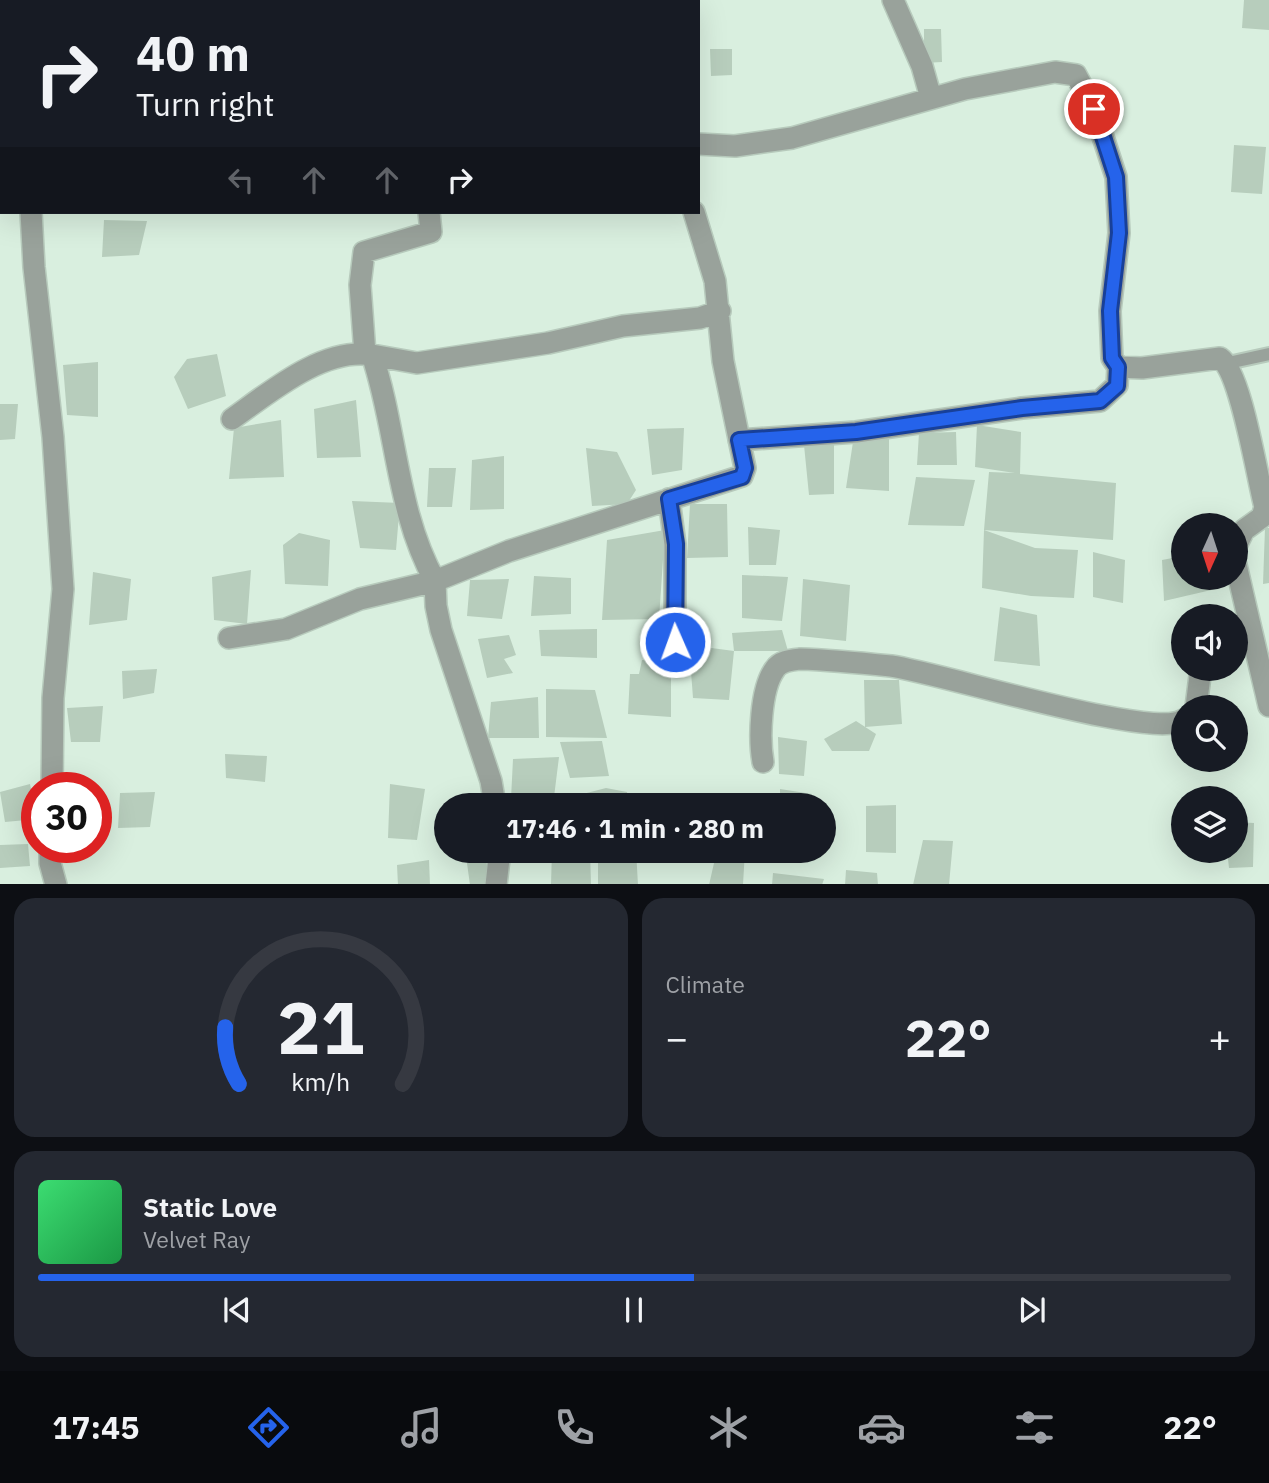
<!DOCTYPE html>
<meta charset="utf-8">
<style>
body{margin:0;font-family:"IBM Plex Sans",sans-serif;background:#242831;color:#f1f3f6;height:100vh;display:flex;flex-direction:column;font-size:26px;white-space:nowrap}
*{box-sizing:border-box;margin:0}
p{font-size:23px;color:#9ea1a6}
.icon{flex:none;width:38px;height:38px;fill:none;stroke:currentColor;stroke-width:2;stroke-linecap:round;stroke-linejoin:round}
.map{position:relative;height:884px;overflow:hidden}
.drawer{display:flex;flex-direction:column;gap:14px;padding:14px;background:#0d0f14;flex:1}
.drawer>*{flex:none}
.top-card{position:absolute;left:0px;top:0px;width:700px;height:214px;box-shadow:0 7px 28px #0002;background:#171b24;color:#f1f3f6;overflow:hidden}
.needle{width:46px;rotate:183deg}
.tools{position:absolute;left:1171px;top:513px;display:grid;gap:14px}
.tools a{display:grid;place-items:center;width:77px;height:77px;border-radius:50%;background:#171b24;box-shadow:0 7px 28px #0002;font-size:35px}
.speed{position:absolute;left:21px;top:772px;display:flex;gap:14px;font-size:35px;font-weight:700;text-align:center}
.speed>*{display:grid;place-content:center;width:91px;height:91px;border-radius:50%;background:#171b24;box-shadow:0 7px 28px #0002;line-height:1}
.speed .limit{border:10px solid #d22;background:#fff;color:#111}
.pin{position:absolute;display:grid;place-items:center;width:60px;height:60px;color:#fff;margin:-30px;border:4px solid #fff;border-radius:50%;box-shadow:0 2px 7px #0007}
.me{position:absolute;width:77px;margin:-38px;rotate:358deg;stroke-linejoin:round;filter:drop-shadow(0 0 5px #0008)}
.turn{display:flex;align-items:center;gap:24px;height:147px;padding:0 21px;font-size:32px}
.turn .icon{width:91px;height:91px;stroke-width:2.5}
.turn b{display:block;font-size:49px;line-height:60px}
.lanes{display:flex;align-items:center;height:66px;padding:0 21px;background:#0003;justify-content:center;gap:35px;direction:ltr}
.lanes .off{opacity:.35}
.big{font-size:52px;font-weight:700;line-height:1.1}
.drawer .widget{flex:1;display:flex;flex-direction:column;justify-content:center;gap:10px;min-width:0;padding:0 24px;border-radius:21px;background:#242831}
.drawer .dial{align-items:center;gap:0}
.dial svg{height:182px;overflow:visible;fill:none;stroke:#363941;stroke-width:7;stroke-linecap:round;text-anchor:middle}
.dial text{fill:#f1f3f6;stroke:none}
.song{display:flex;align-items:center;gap:21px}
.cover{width:84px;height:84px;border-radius:10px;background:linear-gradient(135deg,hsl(140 70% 55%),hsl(140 70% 35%))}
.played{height:7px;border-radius:4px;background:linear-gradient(90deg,#2563eb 55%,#363941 55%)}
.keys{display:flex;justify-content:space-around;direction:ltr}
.heat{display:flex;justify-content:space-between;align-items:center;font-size:38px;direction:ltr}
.drawer .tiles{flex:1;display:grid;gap:14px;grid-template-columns:1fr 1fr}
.widget:last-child{grid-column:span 2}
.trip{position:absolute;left:434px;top:793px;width:402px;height:70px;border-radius:35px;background:#171b24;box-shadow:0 7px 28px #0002;font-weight:700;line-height:70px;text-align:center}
.menu{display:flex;height:112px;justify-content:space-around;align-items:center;background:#090b0e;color:#9ea1a6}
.menu .icon{width:49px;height:49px}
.menu .selected{color:#2563eb}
.menu b{font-size:32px;color:#f1f3f6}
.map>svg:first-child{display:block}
.building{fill:#b7cdbc}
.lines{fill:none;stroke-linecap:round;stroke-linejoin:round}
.lane-casing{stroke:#b7cabc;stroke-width:16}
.street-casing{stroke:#b7cabc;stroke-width:24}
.lane{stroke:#99a29b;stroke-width:12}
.street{stroke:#99a29b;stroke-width:21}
.route-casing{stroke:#184099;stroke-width:18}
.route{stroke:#2563eb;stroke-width:12}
</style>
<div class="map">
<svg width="1269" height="885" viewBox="0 0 1269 885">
<rect width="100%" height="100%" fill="#d9efdf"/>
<path class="building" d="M1244,0H1269V30L1242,28Z
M924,29H941L942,62L924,63Z
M710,49H732V75L711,76Z
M1234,145L1266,147L1262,194L1231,192Z
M104,220L147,221L139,255L102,257Z
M217,354L226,396L188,409L174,377L187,359Z
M98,362V417L67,415L63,365Z
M356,400L361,457L317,458L314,409Z
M0,404H18L15,439L0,440Z
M281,420L284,477L229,479L234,428Z
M977,425L1021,432L1020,474L1116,483L1113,540L984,530L1035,548L1078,550L1074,598L1031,596L982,588L984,530L989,472L1015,473L975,467Z
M684,428L682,470L652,475L647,429Z
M956,432L957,465H917L919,433Z
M889,436V491L846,488L853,442Z
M834,443V494L809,495L804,445Z
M586,448L617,452L636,490L627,504L592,506Z
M504,456V509L470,510L472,460Z
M429,468H456L452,507H427Z
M916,477L975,480L964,526L908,525Z
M352,501L400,503L396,550L360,548Z
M690,504H727L728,557L687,558Z
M748,527L780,530L776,565H749Z
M1265,528H1269V583L1263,584Z
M665,530L659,619L602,620L607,540Z
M299,533L330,540L328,586L285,584L283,545Z
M1093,552L1125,560L1123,603L1093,597Z
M1183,556V578H1219L1220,588L1164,601L1162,560Z
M251,570L247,624L214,620L212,577Z
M93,572L131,579L127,620L89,625Z
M742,575L788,577L782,621L742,618Z
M534,576L571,578V614L531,616Z
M509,579L502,619L467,616L470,580Z
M803,579L850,585L846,641L800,636Z
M1000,607L1037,615L1040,666L994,661Z
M597,629V658L541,656L539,630Z
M782,630L788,651H734L729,700L693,698L689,645L734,651L732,633Z
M509,635L516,655L504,659L513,673L487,678L478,639Z
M642,660L671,662V717L628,714L630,674H639Z
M157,669L154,693L123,699L122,671Z
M864,680H899L902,724L865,727Z
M546,689L595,690L607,738L546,737Z
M538,697L539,738H488L491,702Z
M103,706L100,742H71L67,708Z
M856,721L876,734L869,751H832L824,739Z
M778,737L807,741L804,776L779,774Z
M602,741L609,776L570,778L560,742Z
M225,754L267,756L265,782L226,778Z
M559,757L554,797L511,799L513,759Z
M30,784L37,819L5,822L0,792Z
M390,784L425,789L417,840L388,838Z
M606,788L627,792L629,805H578L579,795Z
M780,789L812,794V805H780Z
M155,792L150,827L118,828L120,793Z
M896,805V853L866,852V806Z
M1236,822L1254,823L1253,867L1229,868L1227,850H1236Z
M923,840L953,841L949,885H913Z
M28,844L30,866L0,868V845Z
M552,850H590L591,885H551Z
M598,850H636L638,885H598Z
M717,850H745L743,885H709Z
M485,853L489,885H470L466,856Z
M429,860L430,885H398L397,865Z
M846,870L877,873L878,885H845Z
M773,873L824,879L822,885H772Z"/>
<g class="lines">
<g class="lane-casing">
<path id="lane" d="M1228,363L1269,354"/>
</g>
<g class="street-casing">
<path id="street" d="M285,0V2
M610,0V2
M893,0L922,66L931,98
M479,2L485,0
M698,144L735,146L792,138L965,89L1055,72L1076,75L1094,109L1116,177L1119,233L1110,311L1112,358L1118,367L1142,368L1220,358C1241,372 1257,477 1265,507L1262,517L1244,530L1236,546
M31,212L34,267L53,437L63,589L53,698L52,788
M365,354L360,285L364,252L431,232L429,212
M372,355L417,363L548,343L623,326L700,318L720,311
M739,440L856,432L1022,408L1100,401L1117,385L1118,367
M669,499L675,544V642
M1236,565L1269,706
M229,638L286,629L360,599L435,581C396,511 397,429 372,355C323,347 270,392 232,419
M1196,707L1201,668
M763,762C759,740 760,689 775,669C780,661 791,660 800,659C830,660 861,663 891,666C941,673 1153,740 1183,720
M495,805L491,781L441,630L436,606L435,581L509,551L742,476L745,468L723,361L715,281L694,212
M50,847V863L56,885
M496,885L500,850"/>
</g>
<use href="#lane" class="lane"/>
<use href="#street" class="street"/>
</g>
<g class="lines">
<g class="route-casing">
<path id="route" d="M675,642L676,544L669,499L742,477L745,468L739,440L856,432L1022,408L1100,401L1117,386L1118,367L1112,358L1110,311L1119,233L1116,177L1094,109"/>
</g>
<use href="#route" class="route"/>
</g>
</svg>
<div class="tools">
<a><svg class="needle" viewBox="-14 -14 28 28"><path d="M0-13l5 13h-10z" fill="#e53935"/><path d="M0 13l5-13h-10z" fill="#9ea1a6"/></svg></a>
<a><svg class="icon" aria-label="sound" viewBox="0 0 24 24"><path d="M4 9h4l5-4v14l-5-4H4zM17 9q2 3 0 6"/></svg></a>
<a><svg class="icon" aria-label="search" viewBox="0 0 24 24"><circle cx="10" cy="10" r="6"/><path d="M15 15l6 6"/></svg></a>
<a><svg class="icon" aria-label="layers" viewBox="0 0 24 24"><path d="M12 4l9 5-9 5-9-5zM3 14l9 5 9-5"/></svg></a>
</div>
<div class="speed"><div class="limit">30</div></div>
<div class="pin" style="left:1094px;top:109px;background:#d93025"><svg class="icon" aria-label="arrive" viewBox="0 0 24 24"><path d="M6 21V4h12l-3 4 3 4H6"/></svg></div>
<svg class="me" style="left:675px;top:642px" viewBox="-20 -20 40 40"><circle r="17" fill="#2563eb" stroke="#fff" stroke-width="3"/><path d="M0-11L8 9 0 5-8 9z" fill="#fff"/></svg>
<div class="trip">17:46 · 1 min · 280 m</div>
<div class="top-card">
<div class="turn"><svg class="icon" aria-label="right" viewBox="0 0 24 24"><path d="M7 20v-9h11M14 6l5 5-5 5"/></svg><div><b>40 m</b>Turn right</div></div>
<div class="lanes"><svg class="icon off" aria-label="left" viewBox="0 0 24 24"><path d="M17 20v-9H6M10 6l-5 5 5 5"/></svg><svg class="icon off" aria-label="ahead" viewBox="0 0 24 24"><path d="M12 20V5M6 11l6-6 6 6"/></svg><svg class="icon off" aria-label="ahead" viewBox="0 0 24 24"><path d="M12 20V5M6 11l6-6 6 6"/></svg><svg class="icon" aria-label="right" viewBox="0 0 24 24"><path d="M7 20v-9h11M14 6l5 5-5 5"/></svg></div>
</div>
</div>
<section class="drawer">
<div class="tiles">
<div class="widget dial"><svg viewBox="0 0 100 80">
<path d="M14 69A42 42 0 1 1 86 69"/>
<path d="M14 69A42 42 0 0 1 8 44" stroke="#2563eb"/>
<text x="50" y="56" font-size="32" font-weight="700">21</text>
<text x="50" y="72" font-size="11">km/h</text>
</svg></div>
<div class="widget"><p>Climate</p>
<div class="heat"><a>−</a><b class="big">22°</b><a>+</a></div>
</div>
<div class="widget">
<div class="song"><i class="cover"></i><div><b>Static Love</b><p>Velvet Ray</p></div></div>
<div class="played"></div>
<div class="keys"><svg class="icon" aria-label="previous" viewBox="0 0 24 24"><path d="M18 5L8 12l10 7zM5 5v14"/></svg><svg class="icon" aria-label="pause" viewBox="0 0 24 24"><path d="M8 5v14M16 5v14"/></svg><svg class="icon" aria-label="next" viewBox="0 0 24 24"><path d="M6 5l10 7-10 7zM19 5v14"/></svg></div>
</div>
</div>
</section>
<nav class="menu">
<b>17:45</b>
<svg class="icon selected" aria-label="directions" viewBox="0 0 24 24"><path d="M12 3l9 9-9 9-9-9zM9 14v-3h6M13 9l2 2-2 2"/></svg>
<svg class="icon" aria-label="music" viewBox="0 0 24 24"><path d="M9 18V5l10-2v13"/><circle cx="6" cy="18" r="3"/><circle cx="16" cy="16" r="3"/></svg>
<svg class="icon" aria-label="phone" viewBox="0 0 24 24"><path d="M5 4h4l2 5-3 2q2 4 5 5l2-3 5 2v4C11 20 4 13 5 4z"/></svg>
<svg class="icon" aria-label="climate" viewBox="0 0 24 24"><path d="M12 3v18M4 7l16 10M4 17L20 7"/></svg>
<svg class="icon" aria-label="car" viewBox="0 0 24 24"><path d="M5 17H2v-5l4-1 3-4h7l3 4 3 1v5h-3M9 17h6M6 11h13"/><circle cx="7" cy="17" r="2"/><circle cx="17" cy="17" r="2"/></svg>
<svg class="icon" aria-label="filters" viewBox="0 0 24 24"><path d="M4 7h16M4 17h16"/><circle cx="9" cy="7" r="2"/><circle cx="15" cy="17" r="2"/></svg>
<b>22°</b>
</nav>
